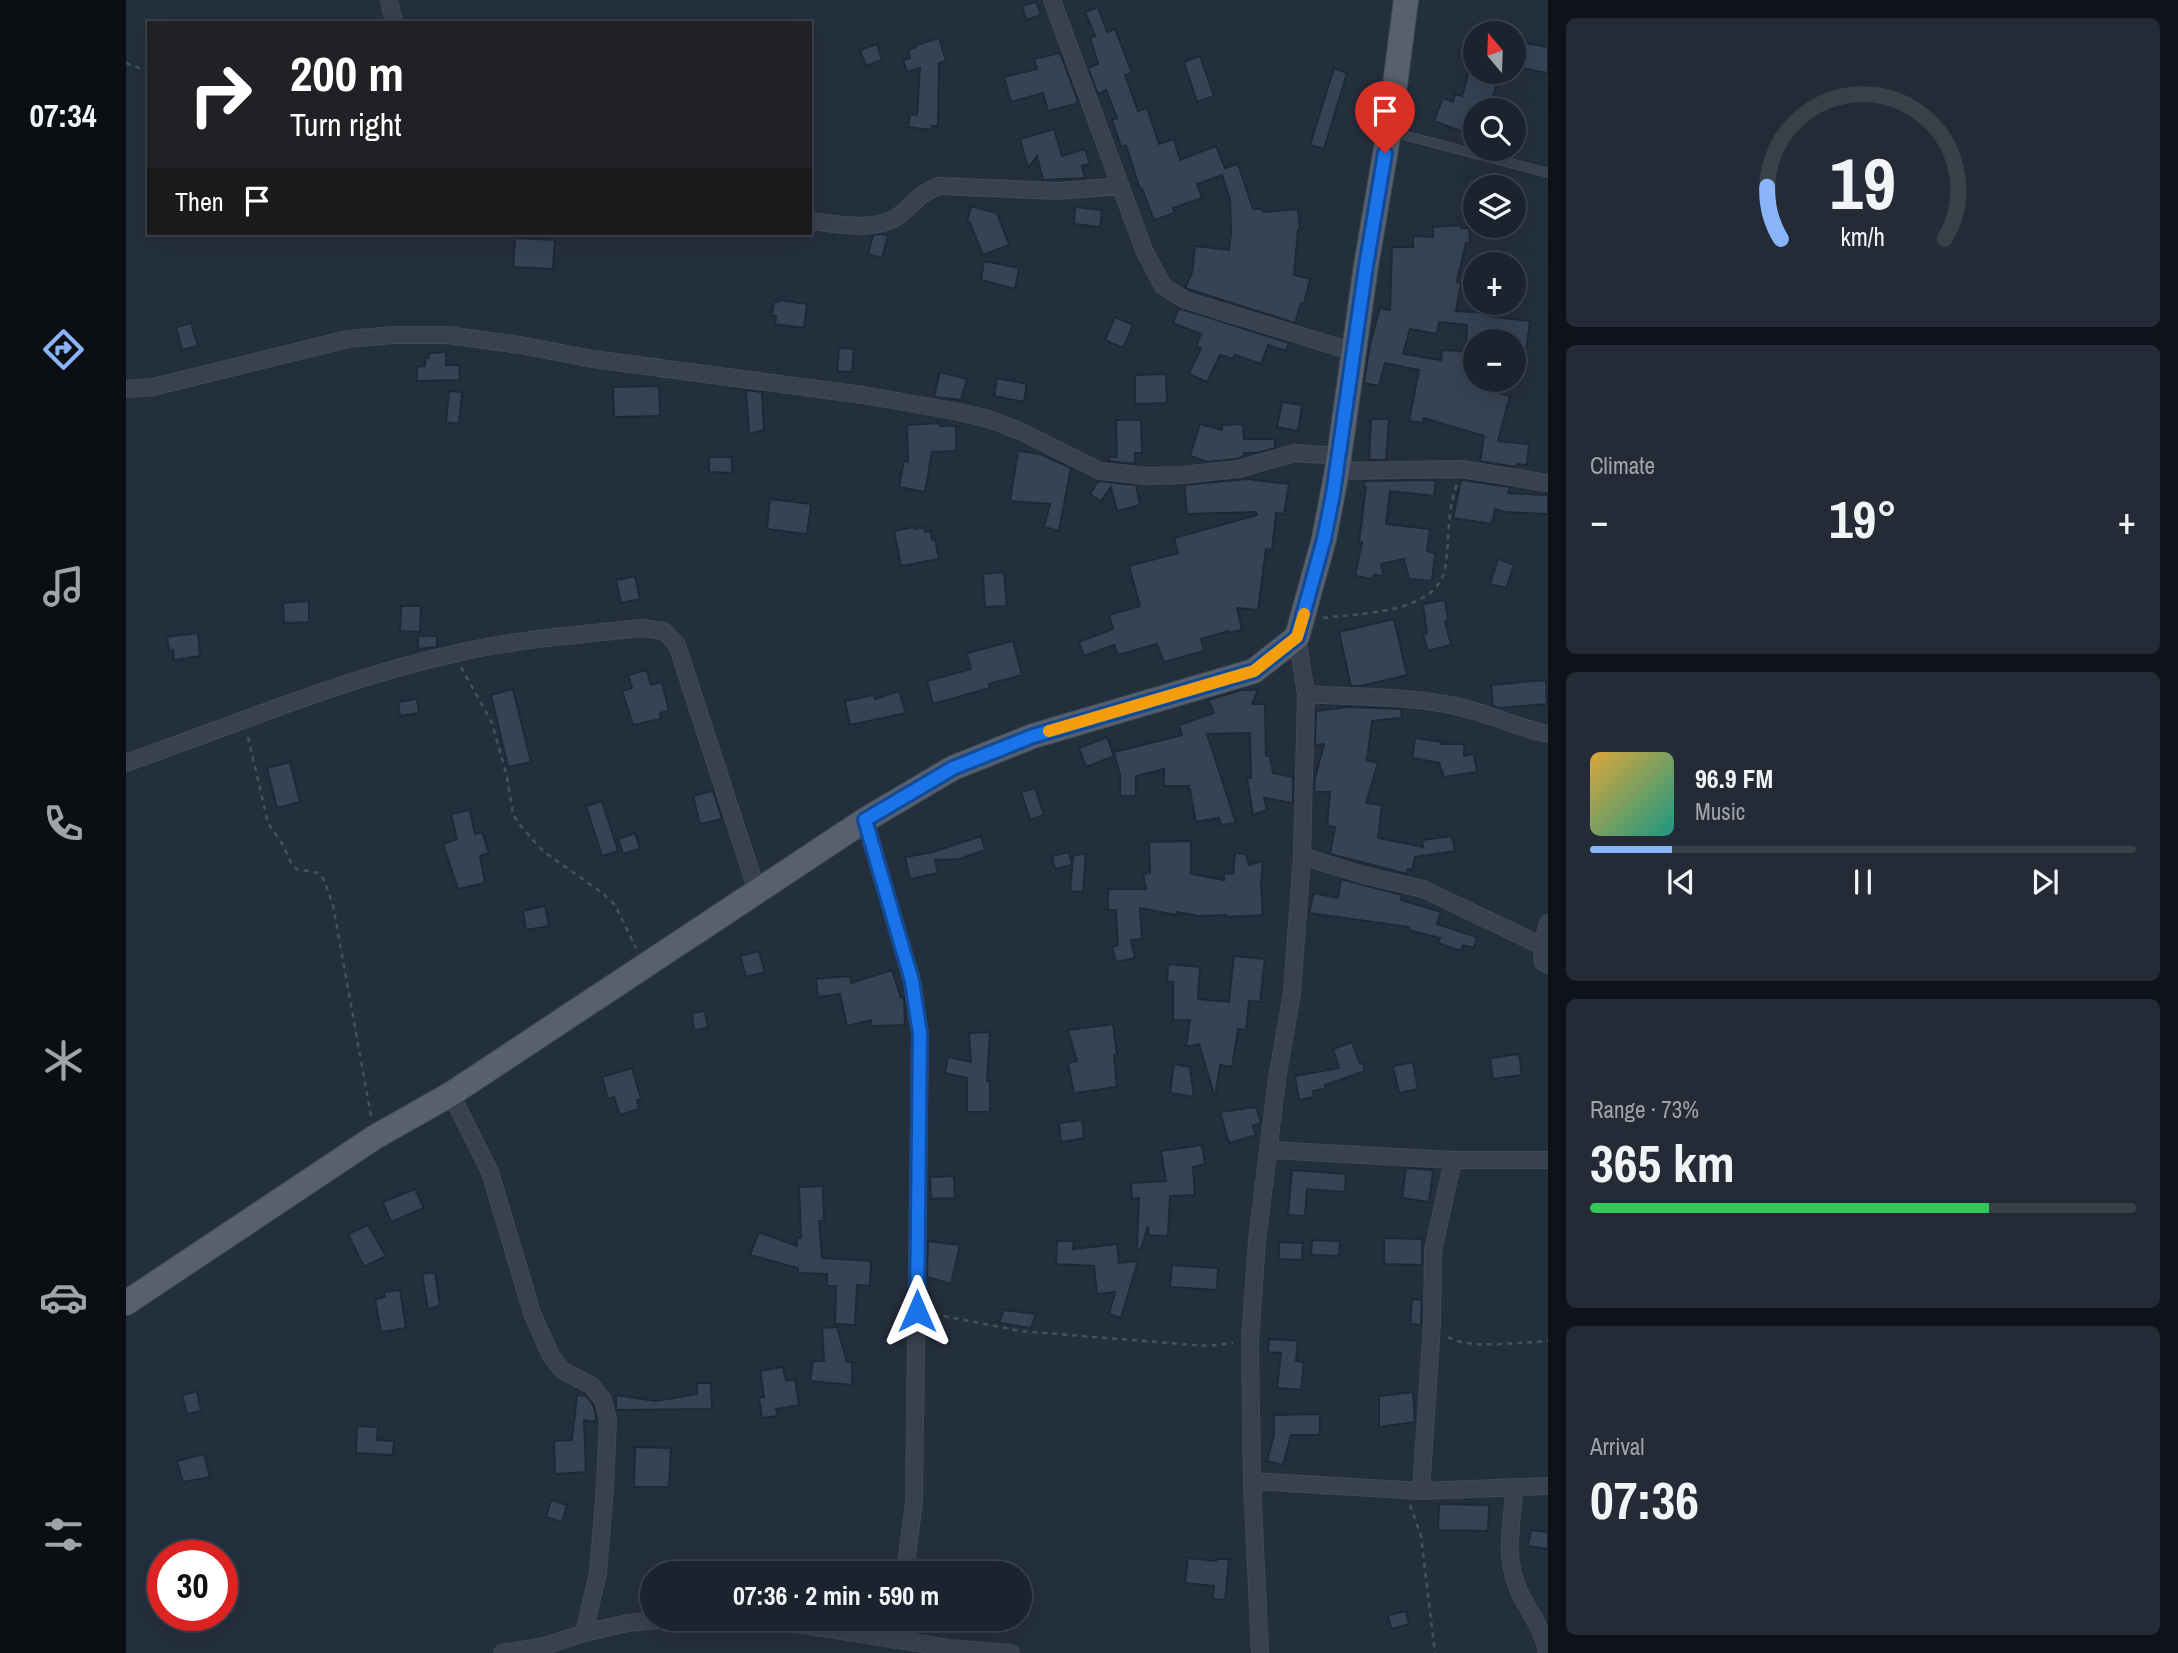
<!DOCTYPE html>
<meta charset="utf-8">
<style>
body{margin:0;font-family:"Archivo Narrow",sans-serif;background:#242b36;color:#f1f3f6;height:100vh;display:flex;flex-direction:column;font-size:26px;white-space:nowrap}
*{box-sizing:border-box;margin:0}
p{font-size:23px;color:#a0a4aa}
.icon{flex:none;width:38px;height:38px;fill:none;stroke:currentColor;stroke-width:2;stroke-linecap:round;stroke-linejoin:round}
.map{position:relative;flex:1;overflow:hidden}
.details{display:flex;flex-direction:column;gap:18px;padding:18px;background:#0f1319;width:630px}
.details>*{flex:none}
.guide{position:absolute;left:21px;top:21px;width:665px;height:214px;border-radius:0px;box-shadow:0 7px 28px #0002,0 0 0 2px #39404a;background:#202124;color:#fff;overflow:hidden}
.needle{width:46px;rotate:341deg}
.buttons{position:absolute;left:1337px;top:21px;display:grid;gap:14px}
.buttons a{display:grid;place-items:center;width:63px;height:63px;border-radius:50%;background:#1b232e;box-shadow:0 7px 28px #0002,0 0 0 2px #39404a;font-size:35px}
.speed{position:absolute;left:21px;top:1540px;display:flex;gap:14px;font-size:35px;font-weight:700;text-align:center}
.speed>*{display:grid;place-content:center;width:91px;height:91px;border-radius:50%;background:#1b232e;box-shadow:0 7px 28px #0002,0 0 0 2px #39404a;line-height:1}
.speed .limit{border:10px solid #d22;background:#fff;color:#111}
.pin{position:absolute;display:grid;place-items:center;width:60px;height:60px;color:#fff;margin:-72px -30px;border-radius:50% 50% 50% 0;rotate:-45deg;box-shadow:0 0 7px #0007}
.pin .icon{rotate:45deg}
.me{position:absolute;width:77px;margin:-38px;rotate:0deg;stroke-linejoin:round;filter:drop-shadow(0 0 5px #0008)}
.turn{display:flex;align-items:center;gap:24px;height:147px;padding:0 28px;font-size:32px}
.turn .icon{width:91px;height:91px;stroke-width:2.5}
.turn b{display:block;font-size:49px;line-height:60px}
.then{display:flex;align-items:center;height:66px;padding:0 28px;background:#0003;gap:14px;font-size:26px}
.big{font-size:52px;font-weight:700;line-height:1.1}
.details .card{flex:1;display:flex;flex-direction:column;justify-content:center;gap:10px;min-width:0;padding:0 24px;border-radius:10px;background:#242b36}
.details .dial{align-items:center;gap:0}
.dial svg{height:182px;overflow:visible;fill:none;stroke:#39404a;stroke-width:7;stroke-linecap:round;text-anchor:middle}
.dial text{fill:#f1f3f6;stroke:none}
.song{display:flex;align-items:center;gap:21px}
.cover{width:84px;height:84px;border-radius:10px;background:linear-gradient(135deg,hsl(40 70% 55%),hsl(170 70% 35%))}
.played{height:7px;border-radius:4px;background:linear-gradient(90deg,#8ab4f8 15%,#39404a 15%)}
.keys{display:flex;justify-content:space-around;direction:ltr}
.heat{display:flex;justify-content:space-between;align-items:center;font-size:38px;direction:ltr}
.charge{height:10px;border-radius:5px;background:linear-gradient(90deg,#34c759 73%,#39404a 0)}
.trip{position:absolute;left:514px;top:1561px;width:392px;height:70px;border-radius:35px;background:#1b232e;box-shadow:0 7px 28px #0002,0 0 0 2px #39404a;font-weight:700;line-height:70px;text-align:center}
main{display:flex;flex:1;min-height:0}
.tabs{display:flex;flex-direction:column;width:126px;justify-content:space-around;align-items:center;background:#0b0e12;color:#a0a4aa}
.tabs .icon{width:49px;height:49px}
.tabs .on{color:#8ab4f8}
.tabs b{font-size:32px;color:#f1f3f6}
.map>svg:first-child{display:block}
.building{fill:#364354;stroke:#1f2835;stroke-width:2}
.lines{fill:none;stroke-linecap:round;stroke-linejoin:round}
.service-casing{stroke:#414a57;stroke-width:10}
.minor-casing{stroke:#414a57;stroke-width:18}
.primary-casing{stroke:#414a57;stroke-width:26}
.path{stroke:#3f5557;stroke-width:2.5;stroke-dasharray:5 5;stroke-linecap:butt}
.service{stroke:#38414e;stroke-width:8}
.minor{stroke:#38414e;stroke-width:16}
.primary{stroke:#56606e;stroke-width:24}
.route-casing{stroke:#114b97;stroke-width:18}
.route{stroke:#1a73e8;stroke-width:12}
.slow{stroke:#f59e0b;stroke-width:12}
</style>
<main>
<nav class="tabs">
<b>07:34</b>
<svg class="icon on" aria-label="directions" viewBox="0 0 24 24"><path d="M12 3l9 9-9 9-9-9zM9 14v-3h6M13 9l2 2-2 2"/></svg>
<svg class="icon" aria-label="music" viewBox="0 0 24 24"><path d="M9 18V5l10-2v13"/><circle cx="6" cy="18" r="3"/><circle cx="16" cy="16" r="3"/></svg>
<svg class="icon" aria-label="phone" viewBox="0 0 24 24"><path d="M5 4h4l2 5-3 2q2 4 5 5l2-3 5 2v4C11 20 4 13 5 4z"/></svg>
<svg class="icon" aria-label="climate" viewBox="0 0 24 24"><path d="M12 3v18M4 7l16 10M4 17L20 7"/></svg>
<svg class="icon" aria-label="car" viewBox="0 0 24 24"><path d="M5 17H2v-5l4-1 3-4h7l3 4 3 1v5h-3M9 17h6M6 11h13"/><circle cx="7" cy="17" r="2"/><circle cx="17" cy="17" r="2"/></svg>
<svg class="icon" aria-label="filters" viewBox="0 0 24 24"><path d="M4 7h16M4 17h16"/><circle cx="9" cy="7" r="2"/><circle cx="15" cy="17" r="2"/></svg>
</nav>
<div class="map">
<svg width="1422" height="1653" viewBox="0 0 1422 1653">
<rect width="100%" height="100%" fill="#242f3e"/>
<path class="building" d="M910,2L915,15L900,20L896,6Z
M972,7L981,32L989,29L1006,73L999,75L1012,111L1021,108L1033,144L1048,139L1054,160L1090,146L1099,168L1112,164L1127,209H1137V212L1172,209L1174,230H1172L1168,275L1184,279L1178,304L1175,303L1169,323L1059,288L1066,273L1069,246L1103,250L1105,233L1104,199L1096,175L1071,184L1076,198L1047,208L1049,213L1028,220L1016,189H1014L1000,145L995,147L986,120L991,118L980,90L972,94L962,68L972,64L964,38L969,36L959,12Z
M813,38L820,61L813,63L812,126H806L805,130L782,127L784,114L791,115L794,68L781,72L777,60L784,58L782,50L790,47V45Z
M1393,42L1422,47V73L1389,67Z
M751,44L756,60L740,66L734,50Z
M934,53L952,101L950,104L922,111L917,93L885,102L878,77L911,69L908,59Z
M1074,56L1088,96L1071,102L1058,62Z
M1208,68L1221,73L1198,149L1184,145Z
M1343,71L1372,79L1365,103L1361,102L1359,110H1349V123L1344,122L1340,133L1308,121L1317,98L1327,102L1329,94L1336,96Z
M928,129L936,156L959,149L964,164L956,166L959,178L917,180L911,156L902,168L894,139Z
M845,206L871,213L883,245L857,255L844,223L841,222Z
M949,207L976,210L974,227L948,224Z
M1335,225V228H1343L1344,243H1340L1331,282L1335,283L1330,311L1362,313V316L1404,321L1400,351H1388V341H1340L1341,325L1313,322L1311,334L1284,329L1277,354L1315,360L1316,350L1349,352V380L1364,383L1361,390L1384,396L1372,441L1403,444L1401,465L1391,464L1390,467L1354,461L1358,436L1298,418L1297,423L1283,421L1293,370L1259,363L1253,386L1238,383L1244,344L1254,308L1264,310L1266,247H1287V236L1307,237V227Z
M756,234L762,236L756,258L742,254L747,235Z
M389,238L429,240L427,269L387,267Z
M858,261L893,268L889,289L855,280Z
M653,300L681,304L678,328L649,324L650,316H646L648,301L652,302Z
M1053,308L1163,343L1160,351L1142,345L1135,364L1109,355L1107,359L1094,355L1081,382L1063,374L1075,348L1070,347L1075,334L1047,323Z
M989,317L1007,325L997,348L979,340Z
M65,323L72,346L56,350L50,327Z
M713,348L728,349L726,372L711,371Z
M320,352V365H333L334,380L291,381V367L299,366V358H303V353Z
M814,372L841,379L835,400L808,397Z
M1040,374L1041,403L1009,404V375Z
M871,378L901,384L898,402L868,396Z
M533,386L534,416L488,417L487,387Z
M620,390L636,392L638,430L623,434Z
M323,391L336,392L333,424L320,422Z
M1156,402L1176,405L1172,431L1151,427Z
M1245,419H1263L1260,460H1243Z
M990,420H1015L1016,453H1009V464L983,461V457H991Z
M814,423V426H830V451L806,452L799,492L773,487L778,461L782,462L781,425Z
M1074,424L1096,430V425L1117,424L1118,439H1149V448L1131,453H1118L1117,457L1110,459L1081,462L1064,456Z
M892,451L914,454L945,468L933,531L918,527L924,504L884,501Z
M583,457H606V473L583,472Z
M1121,479L1163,484L1158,514L1150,513L1146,550L1140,549L1132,610L1111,608L1116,630L1102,633V631L1075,639L1078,651L1038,662L1031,644L992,655L988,645L958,656L953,642L987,629L983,615L1014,606L1003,566L1052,553L1048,538L1131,515L1130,512L1061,514L1058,485Z
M1310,480L1308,496L1264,491L1260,524L1304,529L1301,551L1309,553L1306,581L1283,579L1278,559L1255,564L1258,576L1248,575L1247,579L1229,576L1236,542H1233L1240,487H1238V481Z
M1335,480L1384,487L1382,493L1422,495V514L1379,512L1369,509L1366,524L1327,518Z
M972,481L1010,485L1014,505L991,511L985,487L975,501L964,494Z
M644,499L685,504L681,534L641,529Z
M788,527L789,529L798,527L799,532L805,531L806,540L809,539L813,559L775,566L768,531Z
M1372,559L1388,565L1380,588L1364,584Z
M878,572L881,606L859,607L857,574Z
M509,576L514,599L495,603L490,580Z
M1319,600L1322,620L1319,621L1325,645L1302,651L1297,634L1301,633L1297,604Z
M183,601V622L158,623L157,603Z
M275,606H295L294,632L274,631Z
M1268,619L1281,675L1235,686H1225L1213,632Z
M72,633L74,656L48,660L47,650L43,651L41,637Z
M292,636H311V647L292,649Z
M887,641L896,675L863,684L864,688L807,704L801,681L845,669L841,653Z
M521,670L525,685L536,682L543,711L534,713L535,719L507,725L496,691L506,688L502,675Z
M1420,680L1421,704L1373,708L1367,706L1365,685Z
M387,689L405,762L382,767L365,695Z
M1115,690H1132L1126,704H1139L1140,756H1144L1147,773L1167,777V803L1138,798L1141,810L1127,815L1121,778H1125L1124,733L1081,734L1110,823L1095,825L1093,818L1070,822L1063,786H1038V769L1010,776V796H994V775L988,752L1056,735L1053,725L1088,713L1082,700Z
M773,691L780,713L724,725L719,701L748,695L749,699Z
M291,699L293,713L274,716L272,702Z
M1223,707L1275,709L1276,718L1246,721L1241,760L1252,763L1240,803L1256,805L1252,838L1297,847L1296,840L1326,836L1329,851L1289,857L1286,870L1282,869L1281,874L1204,854L1209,827L1201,826L1204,792H1188L1189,778L1198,744L1189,745L1190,711Z
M981,737L988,756L960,767L953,748Z
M1289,738L1316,742L1315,744H1338V756L1348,754L1351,772L1318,777L1313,763L1286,758Z
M164,762L174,802L151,808L141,768Z
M909,788L918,815L904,820L895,792Z
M587,791L596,819L574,824L567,796Z
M476,801L492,851L476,856L460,806Z
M344,810L349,834L356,832L363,853L354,856L359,883L332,889L317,844L331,839L325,814Z
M509,833L514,849L497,854L492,839Z
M855,836L859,850L833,859L809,860L812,873L784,879L779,857L807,852Z
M1065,841V874L1098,880V873L1107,874L1109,853L1120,854L1123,865L1137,861L1135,883L1137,915L1100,917V915L1073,916L1051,912L1050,915L1014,908L1016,939L1005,940L1009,958L990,962L986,947L992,945L990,910H982V889H1020L1017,874L1024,873L1023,842Z
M943,852L946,865L929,869L926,856Z
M960,853L957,892L944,891L947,856Z
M1215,879L1276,895L1275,900L1315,912L1311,924L1351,937L1348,948L1337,945L1335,951L1312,943L1314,938L1282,930L1283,927L1183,913L1188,893L1212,898Z
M419,906L423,926L400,930L397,911Z
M633,951L639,972L620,977L614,956Z
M1108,956L1139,959L1134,1002L1123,1001L1120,1030L1112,1029L1106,1067L1094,1065L1089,1098L1073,1044L1060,1047L1064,1020H1047V982H1041L1042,964L1074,967L1072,999L1103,1002Z
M766,970L775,998H778L779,1025L745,1026V1020L721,1026L714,994L692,997L690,979L724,976L725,983Z
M579,1011L582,1028L568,1030L566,1013Z
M987,1024L991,1055H988L991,1087L948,1093L942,1063L951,1061L942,1030Z
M864,1032L861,1081H864V1112H841V1078L819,1073L822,1057L845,1062L843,1033Z
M1226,1042L1234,1064L1237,1063L1239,1071L1199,1085V1089L1187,1091L1188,1097L1173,1100L1169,1076L1213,1068L1207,1049Z
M1393,1054L1396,1075L1367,1079L1364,1058Z
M1287,1062L1292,1089L1273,1093L1267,1066Z
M1048,1064L1064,1067L1068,1097L1044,1093Z
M506,1068L515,1099L511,1100L513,1109L494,1115L488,1097L482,1099L476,1077Z
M1130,1107L1135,1123L1127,1126L1130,1135L1103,1143L1094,1112Z
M956,1120L958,1138L935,1142L933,1123Z
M1076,1145L1079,1164L1067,1167L1069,1195L1044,1196L1042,1236L1023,1235L1022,1226L1015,1249L1011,1248L1013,1198L1006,1199L1005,1183L1040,1181L1035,1151Z
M1280,1168L1307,1170L1303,1202L1276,1198Z
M1166,1170L1220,1174L1219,1192L1181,1189L1179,1216L1162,1215Z
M828,1176L829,1198L805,1199L804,1177Z
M697,1186L698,1221H693L696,1258L745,1261L744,1286L731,1285L729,1325L709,1324L710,1286H701V1274L672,1273V1268L624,1255L633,1232L671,1246V1238H675L673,1187Z
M289,1189L298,1208L265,1222L257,1202Z
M242,1225L260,1256L238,1267L222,1234Z
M1258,1238L1296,1239V1265L1258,1264Z
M1186,1240L1214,1241L1213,1256L1185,1255Z
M802,1241L834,1245L825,1284L801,1277Z
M931,1241H948L947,1249L991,1244L993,1263L1012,1261L995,1318L983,1314L989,1292L971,1294L968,1266L930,1264Z
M1153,1242L1177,1243L1176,1260L1153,1259Z
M1046,1265L1092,1268L1091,1290L1044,1287Z
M309,1272L314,1306L302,1309L296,1274Z
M274,1290L280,1328L255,1332L249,1299L259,1297L258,1292Z
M1286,1299L1296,1300L1295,1325L1284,1324Z
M878,1310L910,1314L905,1328L873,1323Z
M711,1327L721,1362H726V1385L684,1381L687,1361H698L696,1328Z
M1143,1339L1172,1341L1170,1361L1178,1362L1175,1390L1151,1388L1155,1353L1142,1352Z
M657,1367L660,1381L669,1379L673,1405L650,1409L652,1416L636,1418L633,1398L638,1397L634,1371Z
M571,1383H585L586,1409L490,1410V1395L530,1401L571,1394Z
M71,1391L75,1411L61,1414L56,1395Z
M1287,1392L1289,1422L1253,1427V1396Z
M451,1395L460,1396L467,1405L470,1415L469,1422L458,1420L460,1472L429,1474L428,1441L446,1440Z
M1194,1414V1435H1165L1157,1465L1141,1461L1148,1434V1415Z
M231,1426L252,1427L251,1440L268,1441L267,1455L230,1453Z
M509,1447L545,1448L543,1487H508Z
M78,1454L84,1477L57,1482L51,1461Z
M425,1500L441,1505L436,1522L420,1517Z
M1313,1504L1363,1505L1362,1531L1312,1530Z
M1405,1530L1422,1532V1549L1402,1546Z
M1062,1558L1090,1561L1091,1559H1103L1099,1600L1087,1599L1088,1586L1059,1583Z
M1280,1611L1283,1624L1265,1629L1262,1615Z"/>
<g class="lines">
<g class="service-casing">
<path id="service" d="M1266,132L1422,173"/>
</g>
<g class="minor-casing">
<path id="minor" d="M263,0L268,23
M926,0L1018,250L1037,286L1059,300L1228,352
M684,221C713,224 751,233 775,214C789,202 796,191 814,186L933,191L995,186
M0,389L27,387L222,339L268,335H321L394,345L467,359L737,395L828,411L863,419L896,432L974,471L1020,476L1057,475L1112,469L1169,453L1214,456
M1211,471L1336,469L1422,483
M1180,694C1226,697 1274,696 1319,704C1355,709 1387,727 1422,734
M0,763C108,725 215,679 327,654C389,639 453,635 516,628L538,631L551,645L631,891
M739,820L786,981L794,1034L788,1502L779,1573
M1176,856L1237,875L1297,889L1416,946
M1422,923L1416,946L1417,962L1422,965
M325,1094L364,1172L406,1313L425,1356L436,1370L466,1386L477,1400L482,1419L479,1487L472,1573L458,1633
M1144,1150L1327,1160H1422
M1126,1481L1295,1491L1422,1486
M1388,1487C1387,1525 1377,1551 1392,1589C1401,1610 1418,1629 1421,1653
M1295,1491L1306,1324L1307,1251L1327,1160
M640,1619L823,1648L885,1653
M767,1640L771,1619
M376,1653L419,1646L458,1633L502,1623L546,1619
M1134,1653L1126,1481L1124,1341L1131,1241L1151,1079L1166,993L1176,856L1180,694L1171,637"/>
</g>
<g class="primary-casing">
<path id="primary" d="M0,1303L249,1137L325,1094L739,820L827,768L907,736L1128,671L1171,637L1198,539L1211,471L1240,266L1263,131L1280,0"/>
</g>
<path class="path" d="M0,63L23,72
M1197,618C1233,613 1310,614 1319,569C1324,539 1320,515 1331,484
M335,667L366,723L381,777L387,814L393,824L417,851L475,892L489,905L510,948
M122,737L142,823L157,845L166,865L171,869L193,873L198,880L207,905L245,1116
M808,1314L894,1331L1081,1346L1107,1343
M1322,1337C1344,1350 1396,1342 1422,1341
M1284,1505L1295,1536L1309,1653"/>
<use href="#service" class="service"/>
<use href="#minor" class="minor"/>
<use href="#primary" class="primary"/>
</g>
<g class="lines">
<g class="route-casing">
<path id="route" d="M791,1311L794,1034L786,981L739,820L827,768L907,736L1128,671L1171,637L1198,539L1207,494L1240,266L1259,153"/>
</g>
<use href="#route" class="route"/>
<path class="slow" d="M923,731L1128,671L1171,637L1178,614"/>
</g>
</svg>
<div class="buttons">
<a><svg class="needle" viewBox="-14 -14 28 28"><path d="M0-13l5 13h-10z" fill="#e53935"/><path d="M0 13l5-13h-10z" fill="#a0a4aa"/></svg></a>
<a><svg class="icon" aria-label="search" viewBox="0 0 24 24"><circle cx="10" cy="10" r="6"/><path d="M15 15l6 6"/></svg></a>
<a><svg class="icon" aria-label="layers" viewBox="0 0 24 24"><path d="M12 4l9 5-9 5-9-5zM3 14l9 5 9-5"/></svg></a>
<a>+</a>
<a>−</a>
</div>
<div class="speed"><div class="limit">30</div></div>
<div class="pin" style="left:1259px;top:153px;background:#d93025"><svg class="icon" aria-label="arrive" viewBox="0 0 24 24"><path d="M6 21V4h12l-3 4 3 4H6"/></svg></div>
<svg class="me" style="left:791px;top:1311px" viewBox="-20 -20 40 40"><path d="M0-17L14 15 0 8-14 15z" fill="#1a73e8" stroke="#fff" stroke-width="4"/></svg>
<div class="trip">07:36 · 2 min · 590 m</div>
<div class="guide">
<div class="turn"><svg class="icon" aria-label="right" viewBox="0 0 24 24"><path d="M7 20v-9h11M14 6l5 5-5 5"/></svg><div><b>200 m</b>Turn right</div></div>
<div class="then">Then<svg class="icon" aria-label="arrive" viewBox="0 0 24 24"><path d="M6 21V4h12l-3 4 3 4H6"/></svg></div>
</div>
</div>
<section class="details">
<div class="card dial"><svg viewBox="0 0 100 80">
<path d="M14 69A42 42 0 1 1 86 69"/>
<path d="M14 69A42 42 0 0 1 8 46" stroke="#8ab4f8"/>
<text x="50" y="56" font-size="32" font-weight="700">19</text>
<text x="50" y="72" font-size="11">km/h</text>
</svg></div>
<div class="card"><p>Climate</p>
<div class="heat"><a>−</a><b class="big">19°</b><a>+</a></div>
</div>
<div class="card">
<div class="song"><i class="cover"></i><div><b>96.9 FM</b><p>Music</p></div></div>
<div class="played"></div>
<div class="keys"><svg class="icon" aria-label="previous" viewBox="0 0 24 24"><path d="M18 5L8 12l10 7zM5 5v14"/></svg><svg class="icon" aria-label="pause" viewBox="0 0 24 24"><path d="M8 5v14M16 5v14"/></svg><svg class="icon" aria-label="next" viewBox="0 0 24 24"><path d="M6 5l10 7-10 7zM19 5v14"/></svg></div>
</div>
<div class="card"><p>Range · 73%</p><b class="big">365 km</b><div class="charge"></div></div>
<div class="card"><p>Arrival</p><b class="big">07:36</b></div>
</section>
</main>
